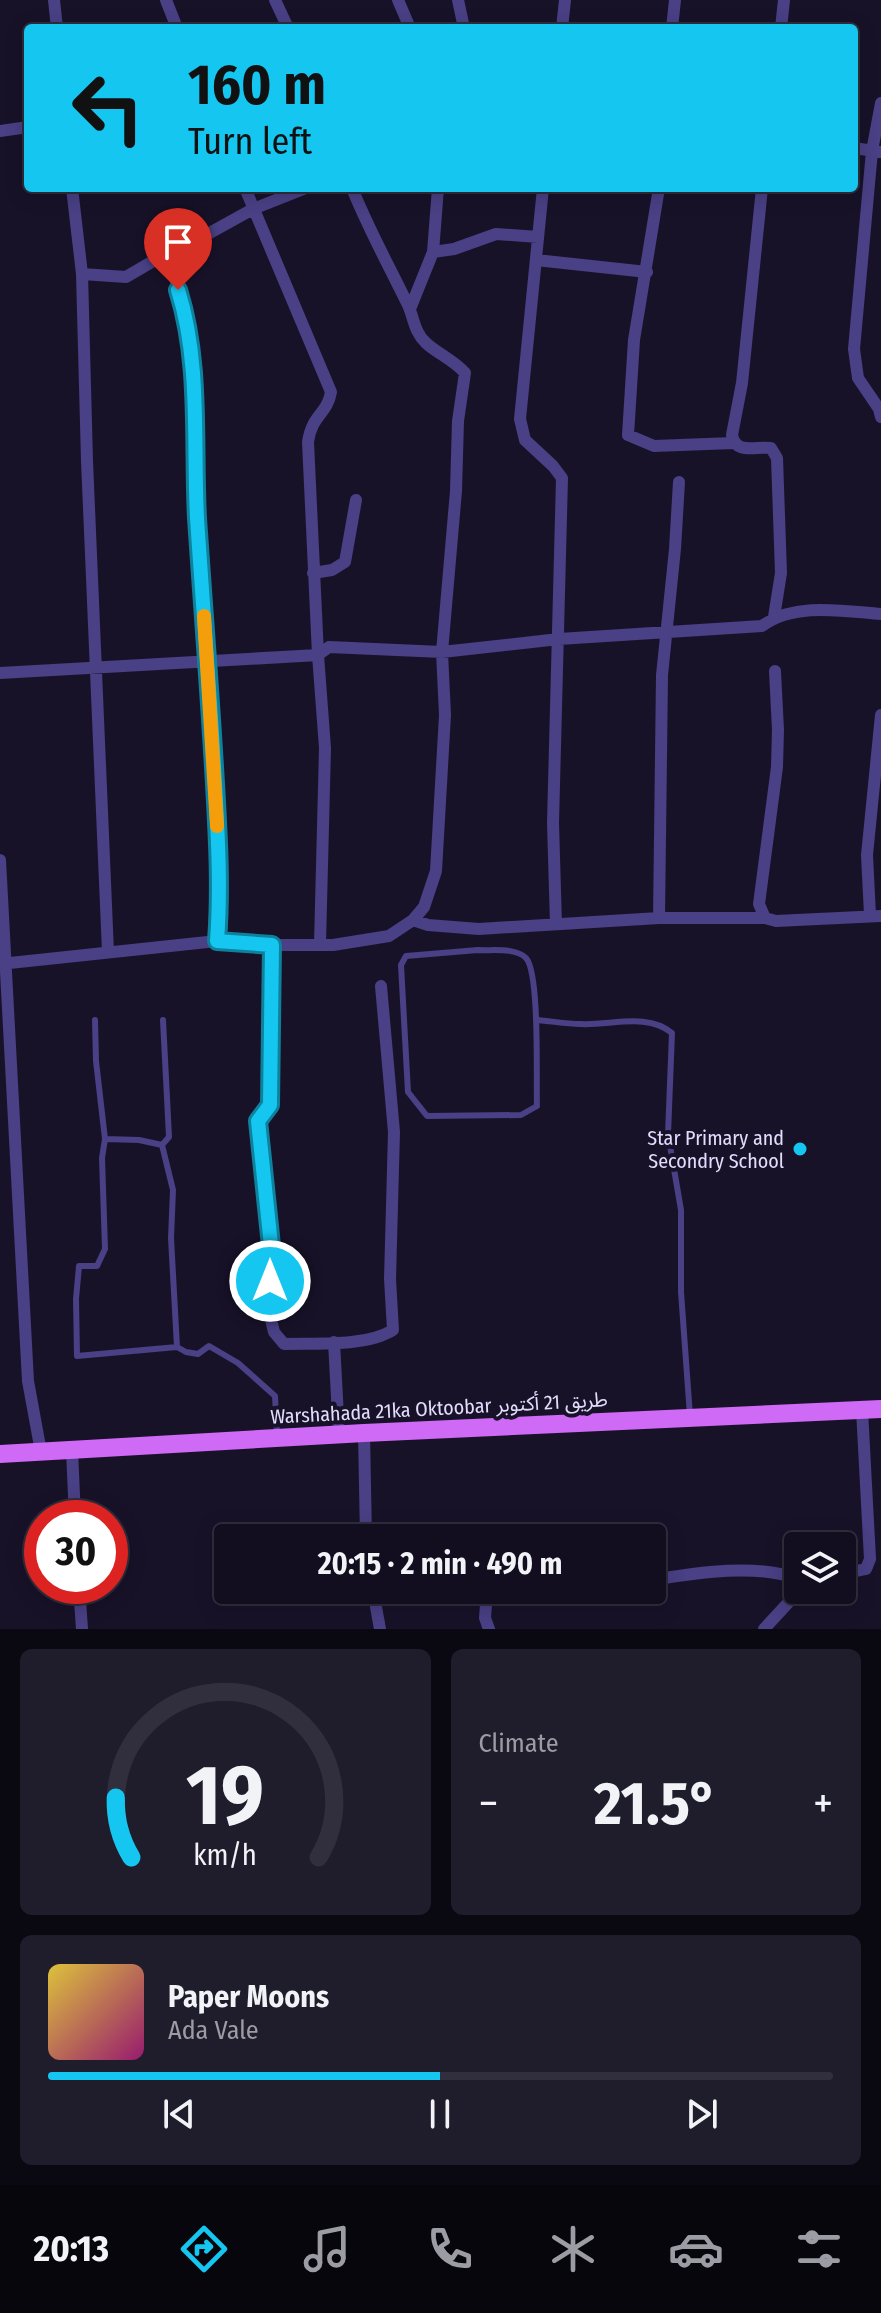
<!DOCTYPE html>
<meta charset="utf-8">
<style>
body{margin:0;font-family:"Fira Sans Condensed","Noto Sans Arabic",sans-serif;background:#1f1c2c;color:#f1f3f6;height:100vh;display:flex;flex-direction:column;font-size:30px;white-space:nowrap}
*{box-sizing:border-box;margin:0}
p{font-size:26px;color:#9c9ca4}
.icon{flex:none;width:44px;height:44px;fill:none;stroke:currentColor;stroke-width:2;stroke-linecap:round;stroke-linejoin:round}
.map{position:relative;height:1629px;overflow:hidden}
.side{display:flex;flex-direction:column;gap:20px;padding:20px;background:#0a0811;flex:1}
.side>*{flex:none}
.hud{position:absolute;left:24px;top:24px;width:834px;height:168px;border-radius:8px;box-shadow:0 4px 20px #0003,0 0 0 2px #312e3d;background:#15c6f0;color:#111;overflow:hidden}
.fabs{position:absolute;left:784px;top:1532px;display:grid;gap:16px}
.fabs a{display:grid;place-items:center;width:72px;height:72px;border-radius:8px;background:#120e1f;box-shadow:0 4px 20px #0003,0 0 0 2px #312e3d;font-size:40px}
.speed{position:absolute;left:24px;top:1500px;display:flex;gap:16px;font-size:40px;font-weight:700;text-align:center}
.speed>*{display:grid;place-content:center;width:104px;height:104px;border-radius:50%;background:#120e1f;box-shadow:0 4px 20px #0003,0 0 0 2px #312e3d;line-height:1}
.speed .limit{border:12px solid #d22;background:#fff;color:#111}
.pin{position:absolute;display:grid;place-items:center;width:68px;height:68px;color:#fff;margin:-82px -34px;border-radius:50% 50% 50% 0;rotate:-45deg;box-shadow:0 0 8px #0007}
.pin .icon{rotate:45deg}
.me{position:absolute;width:88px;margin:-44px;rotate:0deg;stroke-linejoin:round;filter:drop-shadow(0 0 6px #0008)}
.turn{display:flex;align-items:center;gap:28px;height:168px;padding:0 32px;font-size:36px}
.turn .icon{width:104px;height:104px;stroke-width:2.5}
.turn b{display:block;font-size:56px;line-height:68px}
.big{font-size:60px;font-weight:700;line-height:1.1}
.side .tile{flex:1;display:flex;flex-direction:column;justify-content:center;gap:12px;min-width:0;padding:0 28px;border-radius:12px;background:#1f1c2c}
.side .dial{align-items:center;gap:0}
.dial svg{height:208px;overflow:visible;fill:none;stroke:#312e3d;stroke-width:7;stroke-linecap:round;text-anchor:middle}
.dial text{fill:#f1f3f6;stroke:none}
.song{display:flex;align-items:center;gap:24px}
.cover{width:96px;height:96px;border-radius:12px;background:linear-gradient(135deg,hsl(50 70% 55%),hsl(320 70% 35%))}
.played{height:8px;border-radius:4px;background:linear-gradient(90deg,#15c6f0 50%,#312e3d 50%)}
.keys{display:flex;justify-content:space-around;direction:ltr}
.heat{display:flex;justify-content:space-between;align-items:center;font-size:44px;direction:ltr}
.side .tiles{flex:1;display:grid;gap:20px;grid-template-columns:1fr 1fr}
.tile:last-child{grid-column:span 2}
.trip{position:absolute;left:214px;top:1524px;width:452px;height:80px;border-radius:8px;background:#120e1f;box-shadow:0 4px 20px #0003,0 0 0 2px #312e3d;font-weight:700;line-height:80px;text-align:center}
.dock{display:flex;height:128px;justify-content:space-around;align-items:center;background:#07060c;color:#9c9ca4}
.dock .icon{width:56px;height:56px}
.dock .active{color:#15c6f0}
.dock b{font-size:36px;color:#f1f3f6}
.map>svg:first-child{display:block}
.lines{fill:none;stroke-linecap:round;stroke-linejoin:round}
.lane{stroke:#494085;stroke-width:6}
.street{stroke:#494085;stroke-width:12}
.primary{stroke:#ce6af6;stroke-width:18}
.route-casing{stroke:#0e819c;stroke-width:20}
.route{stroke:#15c6f0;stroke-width:14}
.slow{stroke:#f59e0b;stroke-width:14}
.poi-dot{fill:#15c6f0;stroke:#181229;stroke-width:3}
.labels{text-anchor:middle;stroke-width:8;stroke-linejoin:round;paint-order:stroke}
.poi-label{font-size:20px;fill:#e3dcfd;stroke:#181229;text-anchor:end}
.street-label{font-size:20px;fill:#e3dcfd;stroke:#181229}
</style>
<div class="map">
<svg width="881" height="1629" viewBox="0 0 881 1629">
<rect width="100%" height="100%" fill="#181229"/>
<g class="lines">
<path class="lane" d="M478,950C491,951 515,947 526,958C540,973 536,1081 537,1106L521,1115L427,1116L408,1092L401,965L406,956Z
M95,1020L96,1061L105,1139L139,1140L162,1145L173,1190L171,1238L177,1347
M536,1020C551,1021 566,1024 580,1024C610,1026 647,1012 672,1033L668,1134L681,1210V1292L690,1416
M105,1139L102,1158L105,1249L97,1266H79L76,1299L77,1356L177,1347L186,1352L198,1354L209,1346L238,1363L275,1396L277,1435
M162,1145L169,1137L163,1020"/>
<path class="street" d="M54,0L57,28
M166,0L177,28
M275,0L288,28
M398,0L410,28
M458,0L464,28
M562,28L565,0
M672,28L675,0
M781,28L784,0
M881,103L872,151L854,349L858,378L879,409L881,417
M0,131L28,127
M854,148L881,152
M72,188L82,274L87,461L108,952
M245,188L331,392C327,415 312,414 308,442L318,655L325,748L320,944
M543,188L520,419L525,440L553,466L562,478L553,823L556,924
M659,188L634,340L628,435L654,446L733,443
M762,188L742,383L732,435C736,455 755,446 771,448L777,458L781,573L774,617
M433,252L454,249L496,234L538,237
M536,260L647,272
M170,262L187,317L195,396L197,515L216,812L220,907L217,941
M82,274L126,277L155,260L170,262L180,245L197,240L253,209L306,188
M410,309L433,252L438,188
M313,573L332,570L345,562L356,500
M775,671L778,730L777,767L759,904L765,918L776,921L881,916
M0,673L318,655L329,647L442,652L559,639L762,626C794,602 843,611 881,614
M0,860L28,1381L41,1452
M870,915L867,855L881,715
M659,918H765
M413,920L428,925L479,929L659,918L662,675L675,549L679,482
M272,945L270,1105L258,1121L272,1255L268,1307L274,1332L284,1344C315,1343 366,1347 393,1330L390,1279L394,1132L381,986
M0,964L217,941L272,945H333L389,936L413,920L424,907L436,871L445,715L442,652L456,491L458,421L465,373C454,360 438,354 426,343C414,332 414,318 408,305C389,266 368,228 352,188
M334,1342L339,1435
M364,1433L366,1538
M72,1450L75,1518
M842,1574L866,1569L870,1559L862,1410
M652,1580C696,1573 756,1563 798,1579
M79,1586L82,1629
M373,1590L380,1629
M487,1590L485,1618L489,1629
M764,1629L800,1590"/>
<path class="primary" d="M0,1454L364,1433L881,1409"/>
</g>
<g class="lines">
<g class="route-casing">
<path id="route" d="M178,290C201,363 193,442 197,518C203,607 210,695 215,784C218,837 221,889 217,941L272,945L270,1105L258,1121L272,1255L270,1281"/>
</g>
<use href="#route" class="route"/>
<path class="slow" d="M204,616L217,826"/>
</g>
<circle class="poi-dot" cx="800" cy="1149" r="8"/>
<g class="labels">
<g class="poi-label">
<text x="784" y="1145">Star Primary and<tspan x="784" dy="23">Secondry School</tspan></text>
</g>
<g class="street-label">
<text transform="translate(439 1408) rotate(-3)" y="7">Warshahada 21ka Oktoobar طريق 21 أكتوبر</text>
</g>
</g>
</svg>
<div class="fabs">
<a><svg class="icon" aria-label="layers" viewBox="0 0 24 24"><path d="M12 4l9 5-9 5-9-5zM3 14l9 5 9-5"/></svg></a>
</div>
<div class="speed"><div class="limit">30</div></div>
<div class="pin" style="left:178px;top:290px;background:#d93025"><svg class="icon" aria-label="arrive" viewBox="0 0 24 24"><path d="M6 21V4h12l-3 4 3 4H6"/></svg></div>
<svg class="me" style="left:270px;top:1281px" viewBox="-20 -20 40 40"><circle r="17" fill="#15c6f0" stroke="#fff" stroke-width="3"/><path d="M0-11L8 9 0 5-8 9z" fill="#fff"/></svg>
<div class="trip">20:15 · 2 min · 490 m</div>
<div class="hud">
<div class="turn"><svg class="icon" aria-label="left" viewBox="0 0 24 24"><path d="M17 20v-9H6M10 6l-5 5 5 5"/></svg><div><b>160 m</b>Turn left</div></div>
</div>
</div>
<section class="side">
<div class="tiles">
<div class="tile dial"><svg viewBox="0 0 100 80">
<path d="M14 69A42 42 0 1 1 86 69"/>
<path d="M14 69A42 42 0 0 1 8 46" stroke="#15c6f0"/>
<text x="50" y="56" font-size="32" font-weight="700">19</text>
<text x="50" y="72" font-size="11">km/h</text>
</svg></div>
<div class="tile"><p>Climate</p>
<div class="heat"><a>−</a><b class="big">21.5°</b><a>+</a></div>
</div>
<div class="tile">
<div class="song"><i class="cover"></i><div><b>Paper Moons</b><p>Ada Vale</p></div></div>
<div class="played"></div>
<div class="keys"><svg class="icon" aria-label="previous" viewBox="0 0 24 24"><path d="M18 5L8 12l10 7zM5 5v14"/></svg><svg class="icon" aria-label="pause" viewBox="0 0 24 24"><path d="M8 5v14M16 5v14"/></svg><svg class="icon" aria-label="next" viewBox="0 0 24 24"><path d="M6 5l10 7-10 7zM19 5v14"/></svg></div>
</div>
</div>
</section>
<nav class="dock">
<b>20:13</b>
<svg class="icon active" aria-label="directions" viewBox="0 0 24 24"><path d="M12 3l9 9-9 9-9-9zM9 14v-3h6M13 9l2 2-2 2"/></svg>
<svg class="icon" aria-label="music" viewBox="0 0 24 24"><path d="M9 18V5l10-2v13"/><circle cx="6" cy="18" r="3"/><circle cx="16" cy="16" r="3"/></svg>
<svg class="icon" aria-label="phone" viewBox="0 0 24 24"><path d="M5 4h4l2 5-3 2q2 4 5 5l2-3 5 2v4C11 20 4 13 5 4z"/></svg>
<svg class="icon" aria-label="climate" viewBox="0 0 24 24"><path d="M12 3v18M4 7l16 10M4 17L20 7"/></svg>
<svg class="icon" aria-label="car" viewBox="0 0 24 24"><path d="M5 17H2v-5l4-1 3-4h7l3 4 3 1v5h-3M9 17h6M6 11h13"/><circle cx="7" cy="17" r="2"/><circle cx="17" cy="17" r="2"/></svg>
<svg class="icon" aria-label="filters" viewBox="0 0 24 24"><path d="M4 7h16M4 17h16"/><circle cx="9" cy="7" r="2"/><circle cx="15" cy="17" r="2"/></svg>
</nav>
